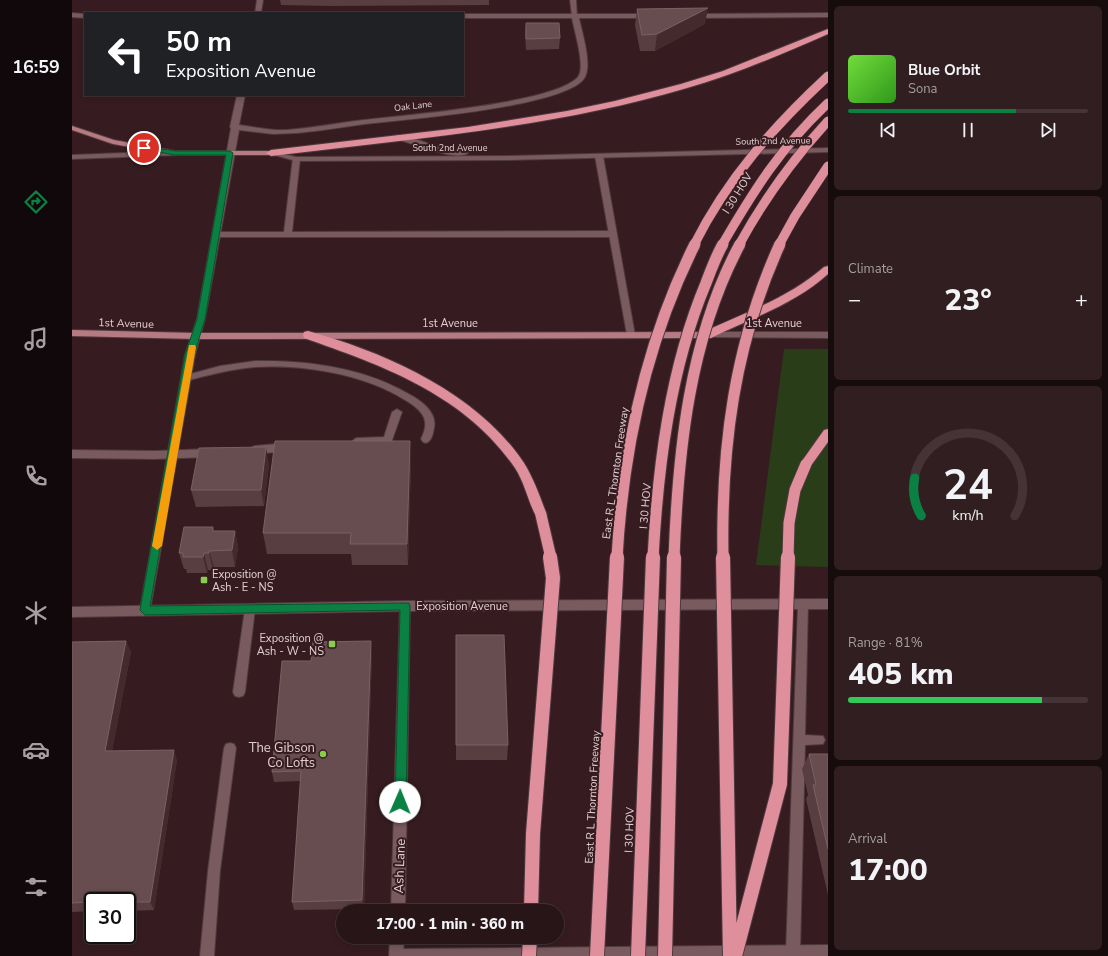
<!DOCTYPE html>
<meta charset="utf-8">
<style>
body{margin:0;font-family:"Nunito Sans",sans-serif;background:#301e21;color:#f1f3f6;height:100vh;display:flex;flex-direction:column;font-size:15px;white-space:nowrap}
*{box-sizing:border-box;margin:0}
p{font-size:13px;color:#a59fa2}
.icon{flex:none;width:22px;height:22px;fill:none;stroke:currentColor;stroke-width:2;stroke-linecap:round;stroke-linejoin:round}
.map{position:relative;flex:1;overflow:hidden}
.drawer{display:flex;flex-direction:column;gap:6px;padding:6px;background:#160c0d;width:280px}
.drawer>*{flex:none}
.top-card{position:absolute;left:12px;top:12px;width:380px;height:84px;border-radius:0px;box-shadow:0 2px 6px #0003,0 0 0 1px #443437;background:#202124;color:#fff;overflow:hidden}
.speed{position:absolute;left:12px;top:892px;display:flex;gap:8px;font-size:20px;font-weight:700;text-align:center}
.speed>*{display:grid;place-content:center;width:52px;height:52px;border-radius:50%;background:#281518;box-shadow:0 2px 6px #0003,0 0 0 1px #443437;line-height:1}
.speed .limit{border:2px solid #111;border-radius:6px;background:#fff;color:#111}
.pin{position:absolute;display:grid;place-items:center;width:34px;height:34px;color:#fff;margin:-17px;border:2px solid #fff;border-radius:50%;box-shadow:0 1px 4px #0007}
.me{position:absolute;width:44px;margin:-22px;rotate:1deg;stroke-linejoin:round;filter:drop-shadow(0 0 3px #0008)}
.turn{display:flex;align-items:center;gap:14px;height:84px;padding:0 16px;font-size:18px}
.turn .icon{width:52px;height:52px;stroke-width:2.5}
.turn b{display:block;font-size:28px;line-height:34px}
.big{font-size:30px;font-weight:800;line-height:1.1}
.drawer .card{flex:1;display:flex;flex-direction:column;justify-content:center;gap:6px;min-width:0;padding:0 14px;border-radius:6px;background:#301e21}
.drawer .dial{align-items:center;gap:0}
.dial svg{height:104px;overflow:visible;fill:none;stroke:#443437;stroke-width:7;stroke-linecap:round;text-anchor:middle}
.dial text{fill:#f1f3f6;stroke:none}
.song{display:flex;align-items:center;gap:12px}
.cover{width:48px;height:48px;border-radius:6px;background:linear-gradient(135deg,hsl(100 70% 55%),hsl(110 70% 35%))}
.played{height:4px;border-radius:2px;background:linear-gradient(90deg,#0b8043 70%,#443437 70%)}
.keys{display:flex;justify-content:space-around;direction:ltr}
.heat{display:flex;justify-content:space-between;align-items:center;font-size:22px;direction:ltr}
.charge{height:6px;border-radius:3px;background:linear-gradient(90deg,#34c759 81%,#443437 0)}
.trip{position:absolute;left:264px;top:904px;width:228px;height:40px;border-radius:20px;background:#281518;box-shadow:0 2px 6px #0003,0 0 0 1px #443437;font-weight:800;line-height:40px;text-align:center}
main{display:flex;flex:1;min-height:0}
.dock{display:flex;flex-direction:column;width:72px;justify-content:space-around;align-items:center;background:#10080a;color:#a59fa2}
.dock .icon{width:28px;height:28px}
.dock .current{color:#0b8043}
.dock b{font-size:18px;color:#f1f3f6}
.map>svg:first-child{display:block}
.green{fill:#293d19}
.lines{fill:none;stroke-linecap:round;stroke-linejoin:round}
.service-casing{stroke:#4f3a3d;stroke-width:2}
.minor-casing{stroke:#4f3a3d;stroke-width:2}
.tertiary-casing{stroke:#4f3a3d;stroke-width:2}
.secondary-casing{stroke:#4f3a3d;stroke-width:2}
.primary-casing{stroke:#4f3a3d;stroke-width:2}
.motorway-casing{stroke:#4f3a3d;stroke-width:2}
.service{fill:#795a5e;fill-rule:evenodd}
.minor{fill:#795a5e;fill-rule:evenodd}
.tertiary{fill:#795a5e;fill-rule:evenodd}
.secondary{fill:#795a5e;fill-rule:evenodd}
.primary{fill:#b67a83;fill-rule:evenodd}
.motorway{fill:#df8f9b;fill-rule:evenodd}
.motorway-bridge-far2-casing{stroke:#4f3a3d;stroke-width:10;stroke-linecap:butt}
.motorway-bridge-far1-casing{stroke:#4f3a3d;stroke-width:13;stroke-linecap:butt}
.motorway-bridge-casing{stroke:#4f3a3d;stroke-width:16;stroke-linecap:butt}
.motorway-bridge-far2{stroke:#df8f9b;stroke-width:9}
.motorway-bridge-far1{stroke:#df8f9b;stroke-width:11}
.motorway-bridge{stroke:#df8f9b;stroke-width:14}
.wall{fill:#583d41}
.shaded-wall{fill:#44292d}
.building{fill:#674d50;stroke:#7a6164}
.route{fill:#0b8043;stroke:#07532c}
.slow{fill:#f59e0b}
.poi-dot{fill:#87cf4a;stroke:#361c20;stroke-width:1.5}
.labels{text-anchor:middle;stroke-width:4;stroke-linejoin:round;paint-order:stroke}
.far-street-label{font-size:9px;fill:#e2cfd1;stroke:#361c20}
.street-label{font-size:11px;fill:#e2cfd1;stroke:#361c20}
.poi-label{font-size:11px;fill:#e2cfd1;stroke:#361c20;text-anchor:start}
.near-poi-label{font-size:13px;fill:#e2cfd1;stroke:#361c20;text-anchor:end}
.near-street-label{font-size:13px;fill:#e2cfd1;stroke:#361c20}
</style>
<main>
<nav class="dock">
<b>16:59</b>
<svg class="icon current" aria-label="directions" viewBox="0 0 24 24"><path d="M12 3l9 9-9 9-9-9zM9 14v-3h6M13 9l2 2-2 2"/></svg>
<svg class="icon" aria-label="music" viewBox="0 0 24 24"><path d="M9 18V5l10-2v13"/><circle cx="6" cy="18" r="3"/><circle cx="16" cy="16" r="3"/></svg>
<svg class="icon" aria-label="phone" viewBox="0 0 24 24"><path d="M5 4h4l2 5-3 2q2 4 5 5l2-3 5 2v4C11 20 4 13 5 4z"/></svg>
<svg class="icon" aria-label="climate" viewBox="0 0 24 24"><path d="M12 3v18M4 7l16 10M4 17L20 7"/></svg>
<svg class="icon" aria-label="car" viewBox="0 0 24 24"><path d="M5 17H2v-5l4-1 3-4h7l3 4 3 1v5h-3M9 17h6M6 11h13"/><circle cx="7" cy="17" r="2"/><circle cx="17" cy="17" r="2"/></svg>
<svg class="icon" aria-label="filters" viewBox="0 0 24 24"><path d="M4 7h16M4 17h16"/><circle cx="9" cy="7" r="2"/><circle cx="15" cy="17" r="2"/></svg>
</nav>
<div class="map">
<svg width="756" height="956" viewBox="0 0 756 956">
<rect width="100%" height="100%" fill="#361c20"/>
<path class="green" d="M712,349H756V567L684,565Z"/>
<g class="lines">
<g class="service-casing">
<path id="service" d="M498,0H504L505,17L500,16Z
M221,157H224L228,159L220,232L541,231L545,234L541,237H141L140,235L144,232H212Z
M183,361C237,360 295,368 342,397C352,403 365,414 362,428C361,433 360,441 354,443L351,442L349,439C352,433 355,425 352,418C349,410 340,404 333,400C292,374 230,364 183,367C159,369 136,375 114,381L109,378L111,376L148,366Z
M325,409L330,412L319,443L281,445L279,442L284,438L312,437L320,412Z
M216,443L221,447L216,451L182,454L177,450L182,446Z
M138,449L143,453L138,457L83,459L0,458V450L83,451Z
M731,599L735,601L736,604L733,735L751,736L753,740L751,744L733,745L728,953L727,956H715L714,953L726,604L727,601Z
M178,604L182,606L183,609L173,692L171,696L167,697L163,696L161,692L173,609L174,606Z
M158,743L162,744L164,748L148,871L142,956H128L136,871L152,748L154,744Z"/>
</g>
<g class="minor-casing">
<path id="minor" d="M185,0H191L189,13H183Z
M0,13L13,14V18L0,17Z
M756,13V17L621,18L618,16L621,14Z
M391,14H577L580,16L577,18H507C510,33 520,63 513,77C497,107 329,120 293,124C270,127 247,131 224,133L201,134L167,130L133,319L123,355L78,610L77,613L73,615L69,613L68,610L113,355L125,319L159,128L158,127L165,95H173L167,125C183,127 200,131 215,130C241,128 266,123 291,120C331,115 482,104 506,77C514,67 502,30 500,18H391Z
M524,154H530L531,156L563,335L559,338L555,335L523,156Z
M333,601L337,603L338,606L333,911H319L328,606L329,603Z
M318,937H332L331,956H317Z"/>
</g>
<g class="tertiary-casing">
<path id="tertiary" d="M756,945V956H317L319,951L324,949Z"/>
</g>
<g class="secondary-casing">
<path id="secondary" d="M325,135H331L373,149L392,151L396,153C385,162 339,143 325,139Z
M756,148V152L437,160L224,161L195,153L199,151L224,157L437,156Z
M103,151H106V155L0,159V155Z
M635,332H756V338L632,337L631,335L632,333Z
M756,599V609L333,611L0,617V607L333,601Z"/>
</g>
<g class="primary-casing">
<path id="primary" d="M0,126L42,140L103,151H199L203,153L199,155H103L41,144L0,130Z
M0,330L124,333L635,332L639,335L635,338L124,339L0,336Z"/>
</g>
<g class="motorway-casing">
<path id="motorway" d="M756,29V34C710,54 664,74 615,88C480,128 339,139 199,156L194,153L199,150L396,127L495,111L543,101L609,84L651,71Z
M756,266V274C723,304 678,319 639,338H631L630,335L631,332C673,313 718,297 752,267Z
M236,331C315,353 405,393 452,463C462,479 468,497 475,515L473,518H465C456,502 453,483 443,468C393,395 312,366 232,338L231,335L232,332Z
M756,429V442L738,467H730L728,464L730,461L752,430Z"/>
</g>
<use href="#service" class="service"/>
<use href="#minor" class="minor"/>
<use href="#tertiary" class="tertiary"/>
<use href="#secondary" class="secondary"/>
<use href="#primary" class="primary"/>
<use href="#motorway" class="motorway"/>
<g class="motorway-bridge-far2-casing">
<path id="motorway-bridge-far2" d="M622,245C655,179 702,126 756,76
M650,245C682,190 709,147 756,103
M667,245C692,199 721,159 756,121
M707,245L723,216L756,166"/>
</g>
<g class="motorway-bridge-far1-casing">
<path id="motorway-bridge-far1" d="M469,515L479,558
M545,558C551,449 574,342 623,244
M581,558C586,465 598,369 634,283C639,270 644,256 651,244
M602,558C606,451 617,339 668,244
M651,558C649,448 662,345 708,244
M716,558L717,523L723,490L734,464"/>
</g>
<g class="motorway-bridge-casing">
<path id="motorway-bridge" d="M651,557L658,956
M459,911L461,834L481,578L478,557
M457,956L458,937
M525,956L545,557
M566,956L581,557
M593,956L602,557
M663,956L708,784L716,557"/>
</g>
<use href="#motorway-bridge-far2" class="motorway-bridge-far2"/>
<use href="#motorway-bridge-far1" class="motorway-bridge-far1"/>
<use href="#motorway-bridge" class="motorway-bridge"/>
</g>
<path class="wall" d="M208,0H417V5L258,6L209,5Z
M565,9L633,24L583,51H568L563,25Z
M454,23L488,38L487,49L454,50L453,34Z
M339,462L336,565H280L279,554H195L191,533Z
M197,464L192,506L124,507L119,490Z
M142,531H163L166,547L163,567H142L141,570H136L135,573H115L114,569H112L107,553Z
M384,635L436,745L435,760H384Z
M54,641L59,652L40,751L105,760L82,910L55,911V901H21V911L0,912V642Z
M300,652L292,909L222,910L220,902L229,781L202,782L200,772L239,661Z
M737,754H756V895L734,799L736,795L730,769Z"/>
<path class="shaded-wall" d="M636,8L633,24L583,51L585,34Z
M338,441L339,462L336,565L335,544Z
M194,447L197,464L192,506L189,490Z
M163,531L166,547L163,567L160,550Z
M137,551L142,567L141,570L137,553Z
M132,553L136,570L135,573L131,557Z
M54,641L59,652L38,761L33,751Z
M299,641L300,652L292,909L290,900Z
M102,750L105,760L82,910L78,902Z"/>
<path class="building" d="M636,8L585,34L570,35L565,9Z
M454,23H487L488,38L454,39Z
M203,441H338L335,544H278L279,533H191Z
M194,447L189,490H119L127,448Z
M112,527H141V531H163L160,550L137,551V553H132L131,557H111V553H107Z
M384,635H432L436,745H384Z
M54,641L33,751L102,750L78,902H55V901H21V902L0,903V642Z
M299,641L290,900L220,902L229,771L200,772L210,661H239L241,642Z
M737,754H756V849L741,785H744Z"/>
<path class="route" d="M69,146L103,151H158L161,153L133,319L122,355L78,606L337,603L338,606L334,802L332,806L328,808L324,806L323,802L328,610L73,615L68,610L113,355L125,319L154,155H103L69,149Z"/>
<path class="slow" d="M117,345H123L124,347L90,546L85,550L80,546Z"/>
<g class="poi-dot">
<rect x="128" y="576" width="8" height="8" rx="2"/>
<rect x="256" y="640" width="8" height="8" rx="2"/>
<circle cx="251" cy="754" r="4"/>
</g>
<g class="labels">
<g class="far-street-label">
<text transform="translate(341 106) rotate(-7)" y="3">Oak Lane</text>
<text transform="translate(701 141) rotate(-1)" y="3">South 2nd Avenue</text>
<text x="378" y="151">South 2nd Avenue</text>
</g>
<g class="street-label">
<text transform="translate(665 193) rotate(-58)" y="4">I 30 HOV</text>
<text transform="translate(54 323) rotate(2)" y="4">1st Avenue</text>
<text x="378" y="327">1st Avenue</text>
<text x="702" y="327">1st Avenue</text>
<text transform="translate(543 473) rotate(-82)" y="4">East R L Thornton Freeway</text>
<text transform="translate(573 506) rotate(-85)" y="4">I 30 HOV</text>
<text x="390" y="610">Exposition Avenue</text>
<text transform="translate(520 797) rotate(-87)" y="4">East R L Thornton Freeway</text>
<text transform="translate(557 830) rotate(-88)" y="4">I 30 HOV</text>
</g>
<g class="poi-label">
<text x="140" y="578">Exposition @<tspan x="140" dy="13">Ash - E - NS</tspan></text>
<text x="252" y="642" text-anchor="end">Exposition @<tspan x="252" dy="13">Ash - W - NS</tspan></text>
</g>
<g class="near-poi-label">
<text x="243" y="752">The Gibson<tspan x="243" dy="15">Co Lofts</tspan></text>
</g>
<g class="near-street-label">
<text transform="translate(327 866) rotate(-88)" y="5">Ash Lane</text>
</g>
</g>
</svg>
<div class="speed"><div class="limit">30</div></div>
<div class="pin" style="left:72px;top:148px;background:#d93025"><svg class="icon" aria-label="arrive" viewBox="0 0 24 24"><path d="M6 21V4h12l-3 4 3 4H6"/></svg></div>
<svg class="me" style="left:328px;top:802px" viewBox="-20 -20 40 40"><circle r="19" fill="#fff"/><path d="M0-13L10 11 0 6-10 11z" fill="#0b8043"/></svg>
<div class="trip">17:00 · 1 min · 360 m</div>
<div class="top-card">
<div class="turn"><svg class="icon" aria-label="left" viewBox="0 0 24 24"><path d="M17 20v-9H6M10 6l-5 5 5 5"/></svg><div><b>50 m</b>Exposition Avenue</div></div>
</div>
</div>
<section class="drawer">
<div class="card">
<div class="song"><i class="cover"></i><div><b>Blue Orbit</b><p>Sona</p></div></div>
<div class="played"></div>
<div class="keys"><svg class="icon" aria-label="previous" viewBox="0 0 24 24"><path d="M18 5L8 12l10 7zM5 5v14"/></svg><svg class="icon" aria-label="pause" viewBox="0 0 24 24"><path d="M8 5v14M16 5v14"/></svg><svg class="icon" aria-label="next" viewBox="0 0 24 24"><path d="M6 5l10 7-10 7zM19 5v14"/></svg></div>
</div>
<div class="card"><p>Climate</p>
<div class="heat"><a>−</a><b class="big">23°</b><a>+</a></div>
</div>
<div class="card dial"><svg viewBox="0 0 100 80">
<path d="M14 69A42 42 0 1 1 86 69"/>
<path d="M14 69A42 42 0 0 1 9 40" stroke="#0b8043"/>
<text x="50" y="56" font-size="32" font-weight="700">24</text>
<text x="50" y="72" font-size="11">km/h</text>
</svg></div>
<div class="card"><p>Range · 81%</p><b class="big">405 km</b><div class="charge"></div></div>
<div class="card"><p>Arrival</p><b class="big">17:00</b></div>
</section>
</main>
